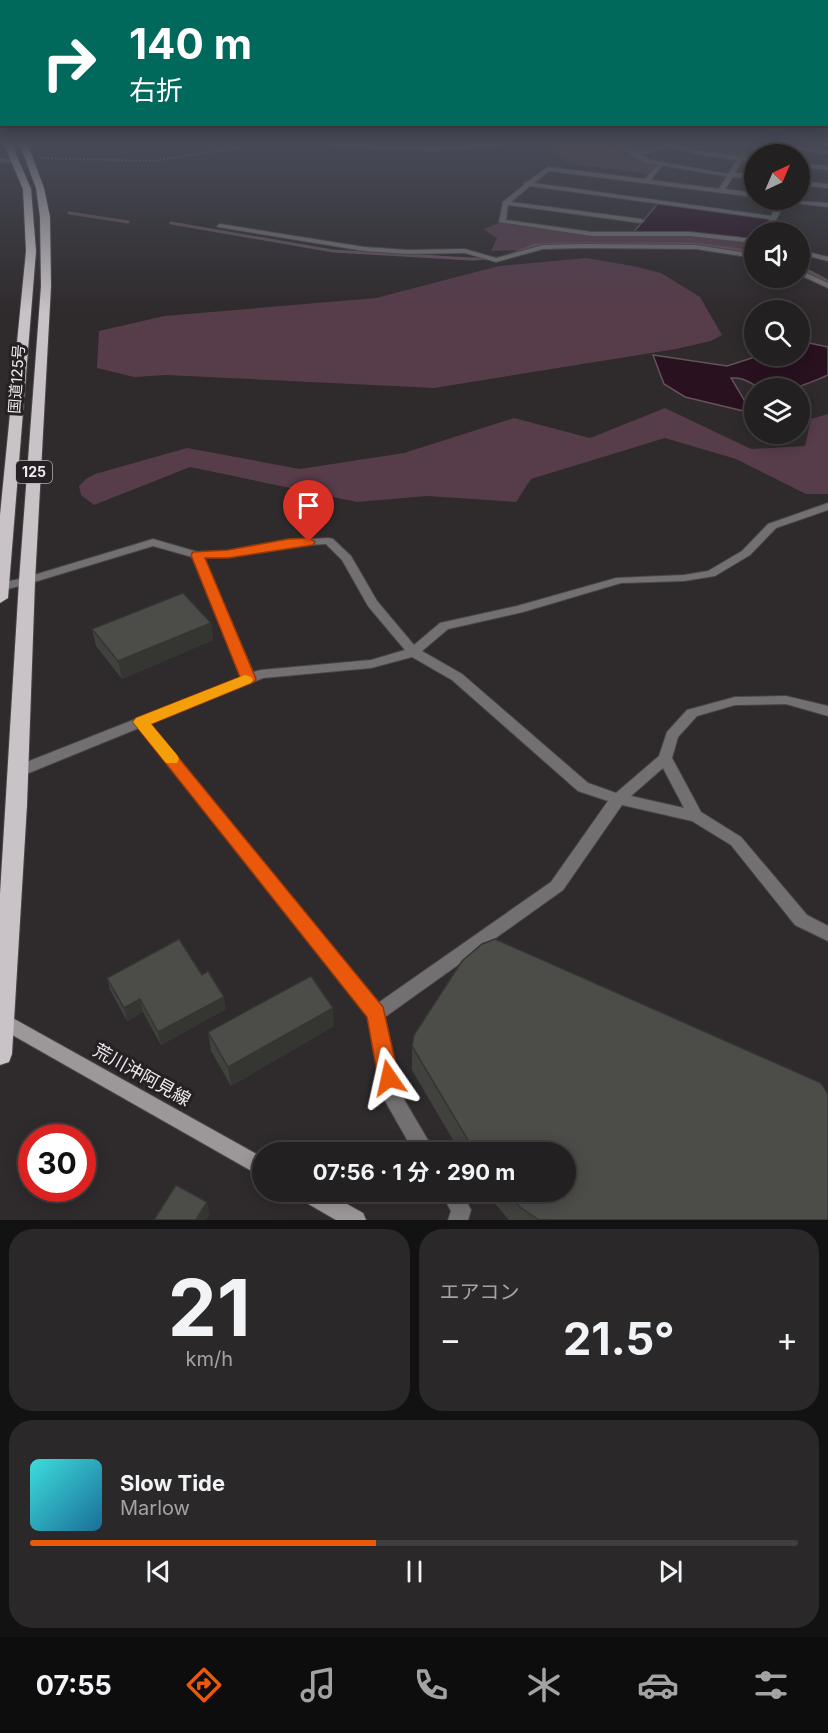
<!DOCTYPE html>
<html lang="ja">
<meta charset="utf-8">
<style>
body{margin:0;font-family:Inter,"Noto Sans JP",sans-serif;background:#2b282a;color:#f1f3f6;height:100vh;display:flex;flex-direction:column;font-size:22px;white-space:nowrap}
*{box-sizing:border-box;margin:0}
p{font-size:20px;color:#a3a3a5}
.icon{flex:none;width:33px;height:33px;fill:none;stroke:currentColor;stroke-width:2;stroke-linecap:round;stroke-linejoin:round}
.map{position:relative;height:1220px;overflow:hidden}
.drawer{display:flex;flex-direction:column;gap:9px;padding:9px;background:#131212;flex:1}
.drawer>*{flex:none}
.guide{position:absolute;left:0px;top:0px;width:828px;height:126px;box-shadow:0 3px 15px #0003,0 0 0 2px #403e3f;background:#00695c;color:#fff;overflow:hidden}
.needle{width:39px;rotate:44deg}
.controls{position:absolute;left:744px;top:144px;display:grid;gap:12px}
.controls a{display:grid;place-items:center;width:66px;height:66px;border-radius:50%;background:#232021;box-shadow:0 3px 15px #0003,0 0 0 2px #403e3f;font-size:30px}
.speed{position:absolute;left:18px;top:1124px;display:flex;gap:12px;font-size:30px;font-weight:700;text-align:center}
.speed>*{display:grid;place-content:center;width:78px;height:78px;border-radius:50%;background:#232021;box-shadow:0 3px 15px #0003,0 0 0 2px #403e3f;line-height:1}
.speed .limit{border:9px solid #d22;background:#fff;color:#111}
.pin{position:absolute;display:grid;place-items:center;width:51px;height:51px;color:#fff;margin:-62px -26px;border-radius:50% 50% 50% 0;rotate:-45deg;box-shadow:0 0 6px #0007}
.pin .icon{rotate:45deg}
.me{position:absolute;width:66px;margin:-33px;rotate:349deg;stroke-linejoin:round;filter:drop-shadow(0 0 4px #0008)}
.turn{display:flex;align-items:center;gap:21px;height:126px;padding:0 30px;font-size:27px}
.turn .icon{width:78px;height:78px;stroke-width:2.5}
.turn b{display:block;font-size:42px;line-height:51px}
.big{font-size:45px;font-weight:700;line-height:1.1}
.drawer .widget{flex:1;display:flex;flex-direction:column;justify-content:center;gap:9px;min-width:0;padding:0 21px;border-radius:24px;background:#2b282a}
.drawer .dial{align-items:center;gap:0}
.dial b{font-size:78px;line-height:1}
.song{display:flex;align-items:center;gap:18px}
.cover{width:72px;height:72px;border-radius:9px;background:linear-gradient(135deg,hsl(180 70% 55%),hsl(200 70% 35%))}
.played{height:6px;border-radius:3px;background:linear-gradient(90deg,#ea580c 45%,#403e3f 45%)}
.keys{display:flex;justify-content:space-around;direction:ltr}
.heat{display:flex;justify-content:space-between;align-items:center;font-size:33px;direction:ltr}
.drawer .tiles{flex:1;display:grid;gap:9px;grid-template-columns:1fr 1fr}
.widget:last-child{grid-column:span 2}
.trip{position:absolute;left:252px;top:1142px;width:324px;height:60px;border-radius:30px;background:#232021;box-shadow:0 3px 15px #0003,0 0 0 2px #403e3f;font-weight:700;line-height:60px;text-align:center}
.dock{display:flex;height:96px;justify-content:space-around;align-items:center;background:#0e0d0d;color:#a3a3a5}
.dock .icon{width:42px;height:42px}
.dock .active{color:#ea580c}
.dock b{font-size:27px;color:#f1f3f6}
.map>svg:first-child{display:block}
.green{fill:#573c4a}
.water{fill:#29111f;stroke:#64525c;stroke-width:1.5}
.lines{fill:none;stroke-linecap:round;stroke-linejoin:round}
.stream-far1{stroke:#64525c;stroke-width:3}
.stream{stroke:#64525c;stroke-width:4.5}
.minor-casing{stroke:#4a4547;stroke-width:2}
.tertiary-casing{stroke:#4a4547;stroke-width:2}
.secondary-casing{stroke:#4a4547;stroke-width:2}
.trunk-casing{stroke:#4a4547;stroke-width:2}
.path{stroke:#949091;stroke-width:2;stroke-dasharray:1.5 2;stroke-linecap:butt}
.minor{fill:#737072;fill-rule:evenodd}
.tertiary{fill:#737072;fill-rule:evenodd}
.secondary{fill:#9c9799;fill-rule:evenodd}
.trunk{fill:#c9c2c6;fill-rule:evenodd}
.wall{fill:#41423e}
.shaded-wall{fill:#353632}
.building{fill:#4c4d48;stroke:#353632;stroke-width:1.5}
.route{fill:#ea580c;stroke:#983908;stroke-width:1.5}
.slow{fill:#f59e0b}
.labels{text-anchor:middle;stroke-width:6;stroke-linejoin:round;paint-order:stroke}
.shield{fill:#252023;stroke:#b2aeb0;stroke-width:1.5}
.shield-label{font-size:14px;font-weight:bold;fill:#eeebec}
.street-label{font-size:15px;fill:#eeebec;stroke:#252023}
.near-street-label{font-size:18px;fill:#eeebec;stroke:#252023}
</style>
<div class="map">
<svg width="828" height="1220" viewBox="0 0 828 1220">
<rect width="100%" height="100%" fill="#2f2a2c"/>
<path class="green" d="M572,142H605L625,155L655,166L648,174L567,163L546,143Z
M502,222L592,234H690L754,241V254L678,246L491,251L497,238L483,229Z
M586,258L633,266L661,273L700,297L722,335L711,341L676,349L434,388L166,375L134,377L97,368L99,331L164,316L376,298L499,266Z
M665,408L751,449L805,446L811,419L828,414V494H806L736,459L665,438L531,479L516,502L427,496L357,502L190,467L94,505L81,495L79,486L86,479L95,474L187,448L300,469L404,453L514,418L590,438Z"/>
<path class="water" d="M659,202L776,219L767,232H754V242L712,235L633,233Z
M800,341L828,347V375C808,384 786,394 762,388C750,385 747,377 731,378L752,413L685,397L664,384L653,355L727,366L758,356H800Z"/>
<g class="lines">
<path class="stream-far1" d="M69,213L128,222
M171,223L333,251L471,259L494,258
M510,255L535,245L556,244H695L754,252"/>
<path class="stream" d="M800,267L828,282"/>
<g class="minor-casing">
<path id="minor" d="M679,142L682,144L679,146L701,151L739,156L742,152H746L745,157L754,158V162L743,160L735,173L754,175V179L733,177L725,189L754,193V197L549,171L534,183L771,216L779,200L828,203V207L785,202L770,232H764L770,219L530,186L511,202L641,219L644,221L641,223L508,205L506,220L592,232H690L754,239V243L690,236H592L499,222L503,202L524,185V183L527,182L548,167L645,179L659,163L662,165L651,180L719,189L737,160L701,155L672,147L632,156L629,154Z
M748,142L828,150V154L750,145Z
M0,158L19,161L16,163L0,162Z
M800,163L828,166V170L800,167Z
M800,181L828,184V188L800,185Z
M220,224L364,247L408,250L465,249L496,258L543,245L584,244L696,245L754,254V258L696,249L584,248L543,249L496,262L465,253L408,254L364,251L218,227L217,226Z
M800,250L828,257V261L800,254Z
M800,270L828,283V288L800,275Z
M828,503V510L776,528L750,555L715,576L684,581L621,583L523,612L448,629L422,651L462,674L588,783L616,793L659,756L667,732L687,710L735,697L786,696L828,706V716L786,704L735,705L697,716L678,737L672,758L701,812L741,837L807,915L828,926V941L795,925L731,845L692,821L622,805L563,890L385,1017L402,1096L435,1152H414L384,1099L368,1017L139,728L24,775L19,776L14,775L12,771L14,767L242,677L192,557L153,546L31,583L0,591V583L24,578L153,539L198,552L228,551L289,540L329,538L333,539L351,556L377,601L414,645L440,623L517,606L616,578L684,575L708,571L742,551L768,524ZM326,544L342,560L368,606L405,650L371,660L261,670L253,672L204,558L228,557L289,546ZM412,657L452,680L578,791L608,801L551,882L378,1003L150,724L263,678L371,668ZM663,768L684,808L631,796Z
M440,1191H461L471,1210L468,1220H448L451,1211Z"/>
</g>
<g class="tertiary-casing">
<path id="tertiary" d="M291,142L432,147L526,142H549L432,151L294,144Z
M613,142H619L650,160L734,175L731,177L647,163L636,158Z"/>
</g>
<g class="secondary-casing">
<path id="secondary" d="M0,1011L262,1157V1177L0,1028Z
M295,1191H324L363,1213L366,1220H336L298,1198Z"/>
</g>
<g class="trunk-casing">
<path id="trunk" d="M3,142H11L31,189L36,251L8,598L0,603V515L26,251L23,189Z
M19,142H27L44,188L50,217L51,286L35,581L27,805L12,1054L9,1062L0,1065V894L19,581L41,286L40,217L36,188Z"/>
</g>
<path class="path" d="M41,158L151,161L275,142"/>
<use href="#minor" class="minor"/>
<use href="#tertiary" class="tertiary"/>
<use href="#secondary" class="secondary"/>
<use href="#trunk" class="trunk"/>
</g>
<path class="wall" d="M211,623L213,640L122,679L96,646L92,629Z
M202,975L226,1009L161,1045L143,1012L127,1021L110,990L107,978Z
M334,1026L231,1086L211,1051L208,1032Z
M412,1046L828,1220H509L484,1191H566V1152H460L412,1070Z"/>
<path class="shaded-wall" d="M211,623L213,640L122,679L118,661Z
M224,997L226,1009L161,1045L158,1032Z
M140,999L143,1012L127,1021L124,1008Z
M333,1008L334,1026L231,1086L228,1067Z
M207,1202L210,1214L206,1220H196Z"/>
<path class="building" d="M183,593L211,623L118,661L92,629Z
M179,939L202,975L208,971L224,997L158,1032L140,999L124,1008L107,978Z
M495,939L821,1083L828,1094V1220H539L520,1207L506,1191H566V1152H475L412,1046L414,1035L462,961L482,944Z
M311,976L333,1008L228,1067L208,1032Z
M176,1185L207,1202L196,1220H154Z"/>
<linearGradient id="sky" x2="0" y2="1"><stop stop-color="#1a1718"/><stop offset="0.46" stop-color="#474a56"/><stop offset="1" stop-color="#474a56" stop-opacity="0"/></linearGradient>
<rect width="828" height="312" fill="url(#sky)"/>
<path class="route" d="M309,538L315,542L313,545L228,558H205L256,679L254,682L151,724L383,1007L399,1078L396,1085L389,1088L381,1085L378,1078L367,1017L133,722L136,718L240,677L191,555L193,552L228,550L288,539Z"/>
<path class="slow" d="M245,675L251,677L253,680L251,683L151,724L177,755L179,759L177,763H166L133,722L136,718Z"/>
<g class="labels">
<rect class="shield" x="16" y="461" width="36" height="22" rx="4.5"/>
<g class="shield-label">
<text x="34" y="477">125</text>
</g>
<g class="street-label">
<text transform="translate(17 379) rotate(-86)" y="5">国道125号</text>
</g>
<g class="near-street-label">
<text transform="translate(142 1075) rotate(29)" y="6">荒川沖阿見線</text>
</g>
</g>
</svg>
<div class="controls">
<a><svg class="needle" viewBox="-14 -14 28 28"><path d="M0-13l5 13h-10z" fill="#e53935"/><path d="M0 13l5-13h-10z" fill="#a3a3a5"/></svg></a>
<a><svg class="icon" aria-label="sound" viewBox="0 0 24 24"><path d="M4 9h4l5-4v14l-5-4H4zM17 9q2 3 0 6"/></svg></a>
<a><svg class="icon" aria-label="search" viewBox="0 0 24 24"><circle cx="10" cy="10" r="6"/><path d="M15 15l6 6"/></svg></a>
<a><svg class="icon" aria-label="layers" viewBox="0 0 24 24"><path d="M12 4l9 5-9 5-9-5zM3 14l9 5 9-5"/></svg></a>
</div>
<div class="speed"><div class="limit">30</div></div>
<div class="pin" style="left:309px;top:542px;background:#d93025"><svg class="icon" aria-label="arrive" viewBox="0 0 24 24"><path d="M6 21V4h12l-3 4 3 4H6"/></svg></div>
<svg class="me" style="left:389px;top:1078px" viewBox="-20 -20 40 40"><path d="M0-17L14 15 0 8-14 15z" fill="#ea580c" stroke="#fff" stroke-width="4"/></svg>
<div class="trip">07:56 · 1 分 · 290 m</div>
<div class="guide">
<div class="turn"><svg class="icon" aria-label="right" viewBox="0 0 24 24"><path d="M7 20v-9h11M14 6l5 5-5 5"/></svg><div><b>140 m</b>右折</div></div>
</div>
</div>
<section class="drawer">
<div class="tiles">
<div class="widget dial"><b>21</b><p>km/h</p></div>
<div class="widget"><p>エアコン</p>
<div class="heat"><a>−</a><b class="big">21.5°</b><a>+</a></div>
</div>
<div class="widget">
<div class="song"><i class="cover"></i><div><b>Slow Tide</b><p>Marlow</p></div></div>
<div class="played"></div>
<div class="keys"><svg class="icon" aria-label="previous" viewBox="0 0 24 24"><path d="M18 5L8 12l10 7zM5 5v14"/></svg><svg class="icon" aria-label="pause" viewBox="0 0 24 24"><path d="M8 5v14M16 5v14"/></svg><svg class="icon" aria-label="next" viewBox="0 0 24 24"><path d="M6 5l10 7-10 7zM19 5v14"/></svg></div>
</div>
</div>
</section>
<nav class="dock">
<b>07:55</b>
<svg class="icon active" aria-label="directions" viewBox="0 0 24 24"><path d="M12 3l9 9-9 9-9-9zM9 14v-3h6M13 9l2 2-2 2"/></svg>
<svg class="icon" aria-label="music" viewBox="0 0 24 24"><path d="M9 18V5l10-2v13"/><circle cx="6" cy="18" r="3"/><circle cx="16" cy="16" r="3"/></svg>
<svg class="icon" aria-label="phone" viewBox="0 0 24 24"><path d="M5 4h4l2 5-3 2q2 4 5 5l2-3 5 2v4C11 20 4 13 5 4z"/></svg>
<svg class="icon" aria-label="climate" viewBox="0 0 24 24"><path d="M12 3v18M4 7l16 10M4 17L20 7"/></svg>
<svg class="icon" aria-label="car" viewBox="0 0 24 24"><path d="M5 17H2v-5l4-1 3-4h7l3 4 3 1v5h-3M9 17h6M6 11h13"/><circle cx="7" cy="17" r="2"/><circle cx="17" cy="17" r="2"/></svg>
<svg class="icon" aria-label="filters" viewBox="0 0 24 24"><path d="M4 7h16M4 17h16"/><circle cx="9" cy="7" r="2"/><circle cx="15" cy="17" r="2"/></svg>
</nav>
